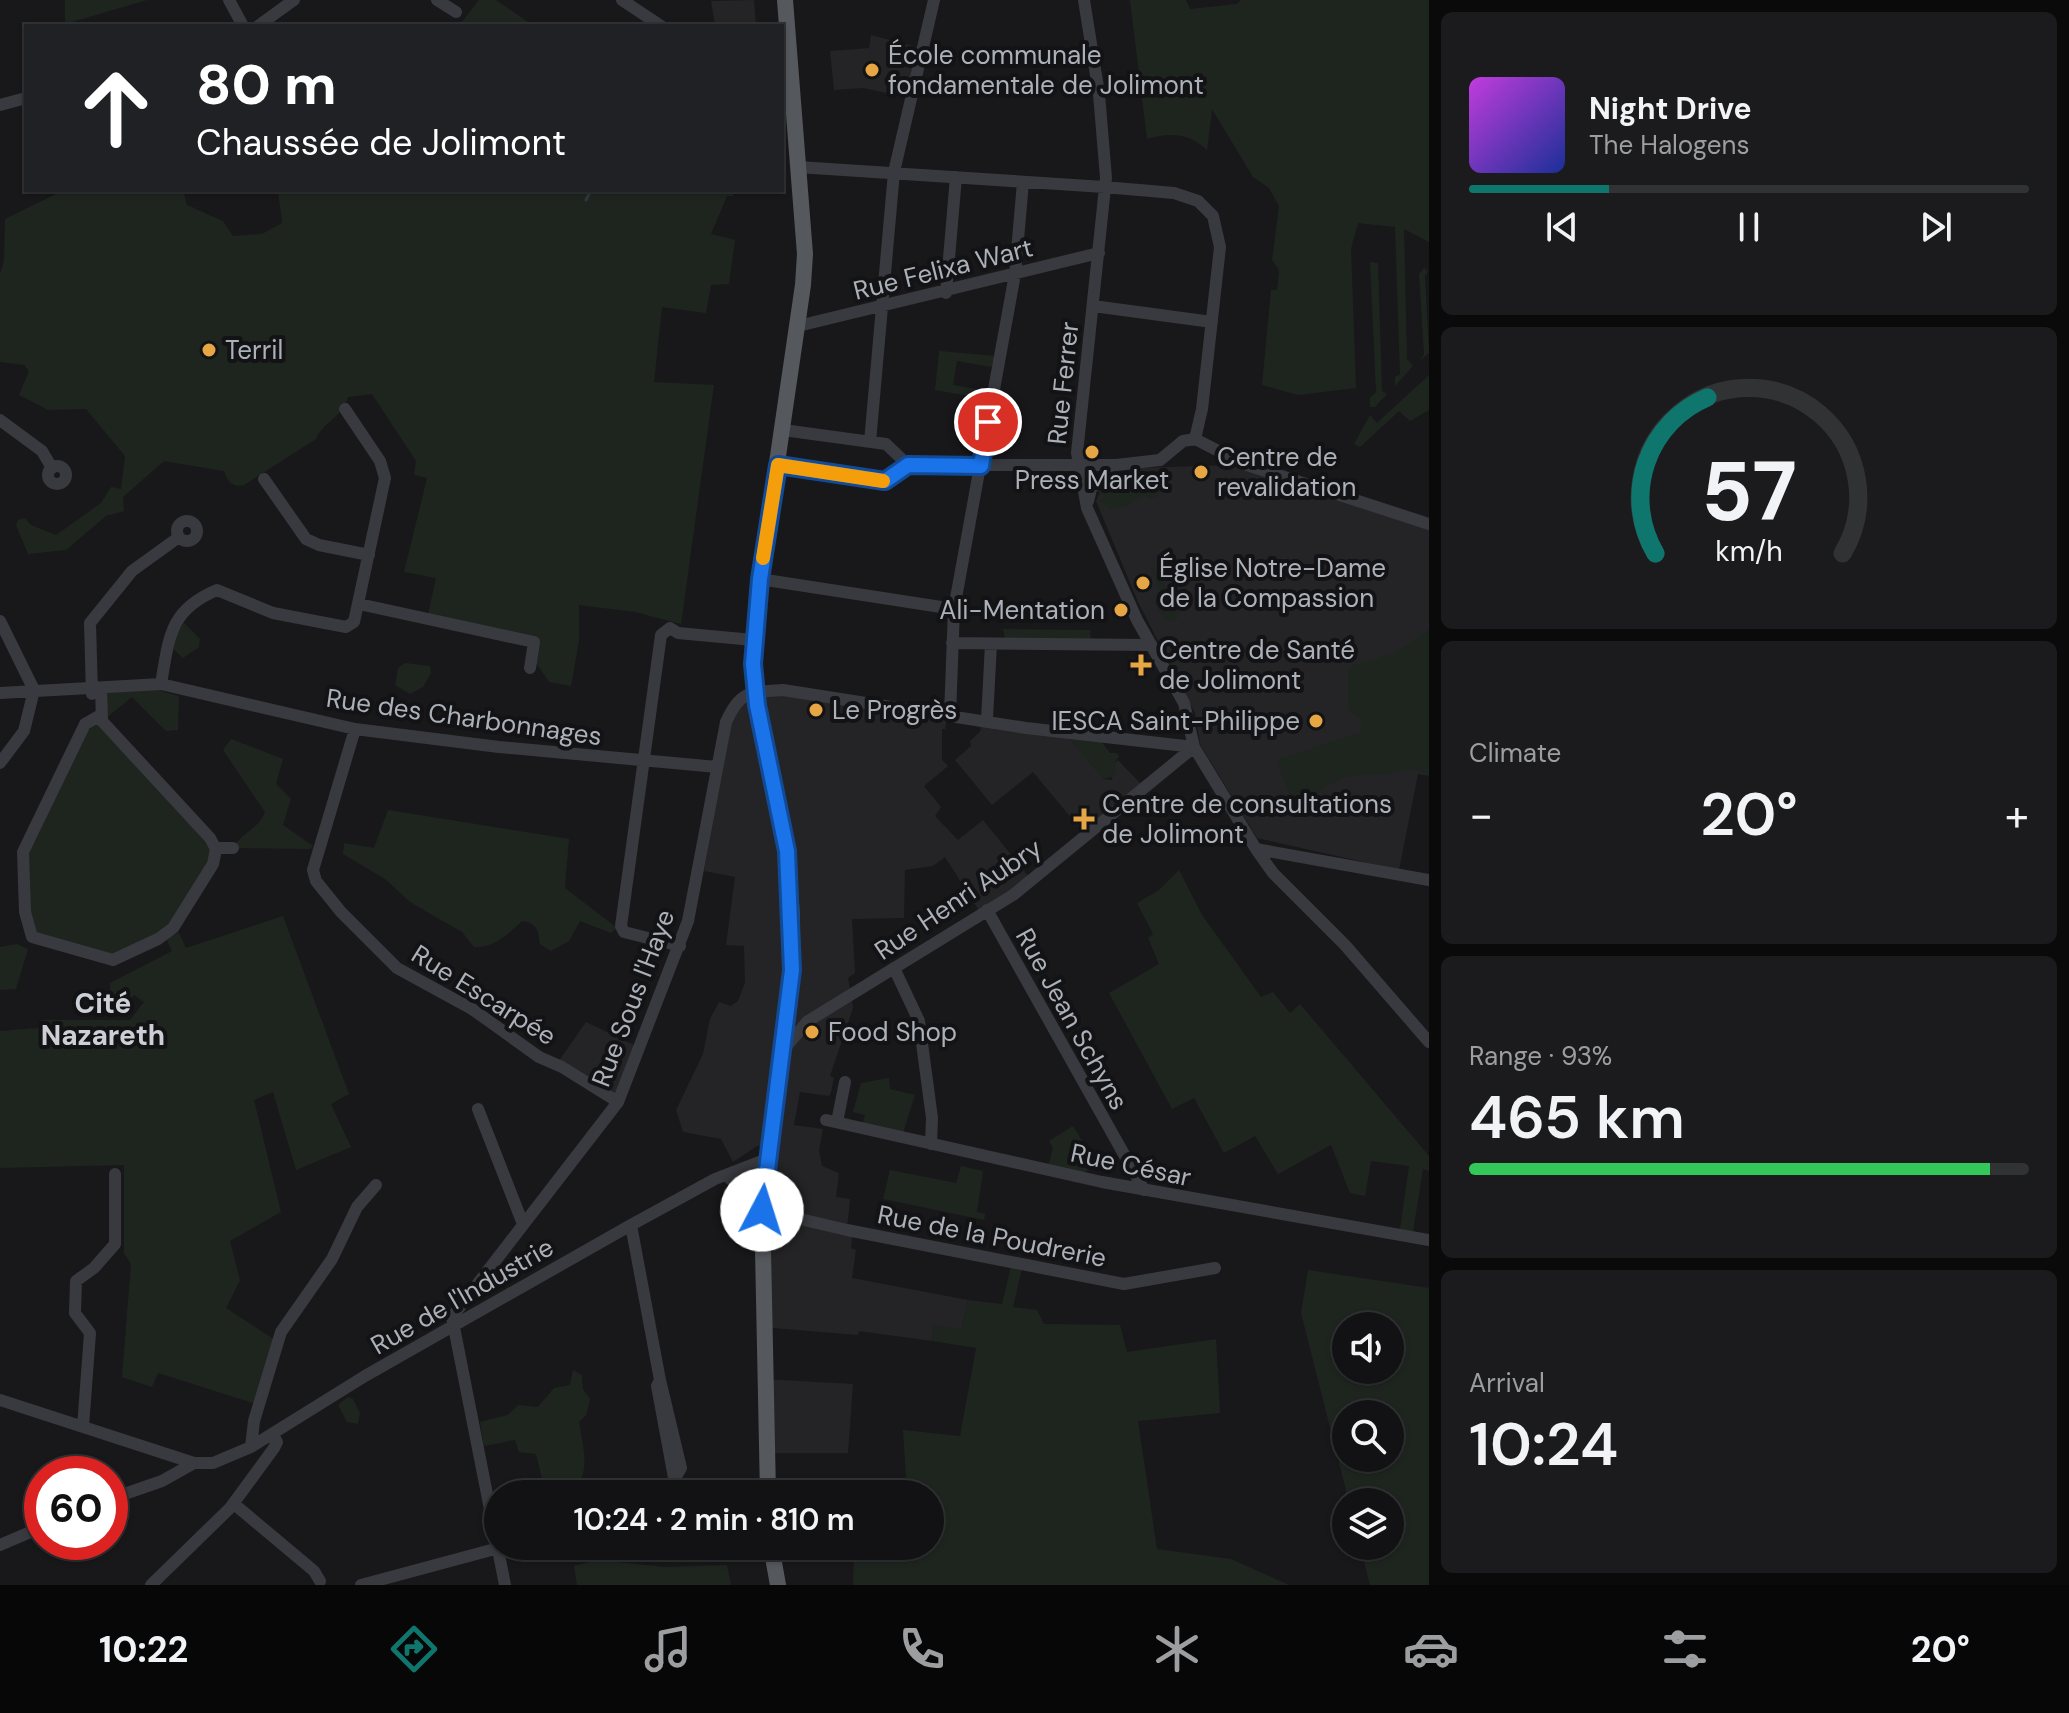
<!DOCTYPE html>
<meta charset="utf-8">
<style>
body{margin:0;font-family:"DM Sans",sans-serif;background:#1b1b1d;color:#f1f3f6;height:100vh;display:flex;flex-direction:column;font-size:30px;white-space:nowrap}
*{box-sizing:border-box;margin:0}
p{font-size:26px;color:#9c9ea0}
.icon{flex:none;width:44px;height:44px;fill:none;stroke:currentColor;stroke-width:2;stroke-linecap:round;stroke-linejoin:round}
.map{position:relative;flex:1;overflow:hidden}
.details{display:flex;flex-direction:column;gap:12px;padding:12px;background:#0a0a0b;width:640px}
.details>*{flex:none}
.hud{position:absolute;left:24px;top:24px;width:760px;height:168px;border-radius:0px;box-shadow:0 2px 6px #0004,0 0 0 2px #313234;background:#202124;color:#fff;overflow:hidden}
.controls{position:absolute;left:1332px;top:1312px;display:grid;gap:16px}
.controls a{display:grid;place-items:center;width:72px;height:72px;border-radius:50%;background:#121214;box-shadow:0 2px 6px #0004,0 0 0 2px #313234;font-size:40px}
.speed{position:absolute;left:24px;top:1456px;display:flex;gap:16px;font-size:40px;font-weight:700;text-align:center}
.speed>*{display:grid;place-content:center;width:104px;height:104px;border-radius:50%;background:#121214;box-shadow:0 2px 6px #0004,0 0 0 2px #313234;line-height:1}
.speed .limit{border:12px solid #d22;background:#fff;color:#111}
.pin{position:absolute;display:grid;place-items:center;width:68px;height:68px;color:#fff;margin:-34px;border:4px solid #fff;border-radius:50%;box-shadow:0 2px 8px #0007}
.me{position:absolute;width:88px;margin:-44px;rotate:5deg;stroke-linejoin:round;filter:drop-shadow(0 0 6px #0008)}
.turn{display:flex;align-items:center;gap:28px;height:168px;padding:0 40px;font-size:36px}
.turn .icon{width:104px;height:104px;stroke-width:2.5}
.turn b{display:block;font-size:56px;line-height:68px}
.big{font-size:60px;font-weight:600;line-height:1.1}
.details .card{flex:1;display:flex;flex-direction:column;justify-content:center;gap:12px;min-width:0;padding:0 28px;border-radius:12px;background:#1b1b1d}
.details .dial{align-items:center;gap:0}
.dial svg{height:208px;overflow:visible;fill:none;stroke:#313234;stroke-width:7;stroke-linecap:round;text-anchor:middle}
.dial text{fill:#f1f3f6;stroke:none}
.song{display:flex;align-items:center;gap:24px}
.cover{width:96px;height:96px;border-radius:12px;background:linear-gradient(135deg,hsl(290 70% 55%),hsl(230 70% 35%))}
.played{height:8px;border-radius:4px;background:linear-gradient(90deg,#0f766e 25%,#313234 25%)}
.keys{display:flex;justify-content:space-around;direction:ltr}
.heat{display:flex;justify-content:space-between;align-items:center;font-size:44px;direction:ltr}
.charge{height:12px;border-radius:6px;background:linear-gradient(90deg,#34c759 93%,#313234 0)}
.trip{position:absolute;left:484px;top:1480px;width:460px;height:80px;border-radius:40px;background:#121214;box-shadow:0 2px 6px #0004,0 0 0 2px #313234;font-weight:600;line-height:80px;text-align:center}
.tabs{display:flex;height:128px;justify-content:space-around;align-items:center;background:#070708;color:#9c9ea0}
.tabs .icon{width:56px;height:56px}
.tabs .active{color:#0f766e}
.tabs b{font-size:36px;color:#f1f3f6}
main{display:flex;flex:1;min-height:0}
.map>svg:first-child{display:block}
.built{fill:#242427}
.green{fill:#1e251f;fill-rule:evenodd}
.lines{fill:none;stroke-linecap:round;stroke-linejoin:round}
.stream{stroke:#2f383d;stroke-width:3}
.minor{stroke:#393a3f;stroke-width:12}
.major{stroke:#55585d;stroke-width:16}
.route-casing{stroke:#114b97;stroke-width:20}
.route{stroke:#1a73e8;stroke-width:14}
.slow{stroke:#f59e0b;stroke-width:14}
.poi-dot{fill:#e6a644;stroke:#131315;stroke-width:3}
.labels{text-anchor:middle;stroke-width:8;stroke-linejoin:round;paint-order:stroke}
.poi-label{font-size:26px;fill:#abb0b9;stroke:#131315;text-anchor:start}
.street-label{font-size:26px;fill:#abb0b9;stroke:#131315}
.neighbourhood-label{font-size:28px;font-weight:bold;fill:#cccfd5;stroke:#131315}
</style>
<main>
<div class="map">
<svg width="1429" height="1585" viewBox="0 0 1429 1585">
<rect width="100%" height="100%" fill="#18181a"/>
<path class="built" d="M754,0L756,26H715L711,1Z
M871,35L917,47L906,97L863,88L834,90L830,51L869,48Z
M1230,465L1429,530V776L1418,774L1399,870L1257,838L1200,744L1195,713L1138,602L1096,501L1107,479L1140,468Z
M784,692L947,718L945,729H942V760L948,766L924,786L941,807L935,816L958,840L983,820L1029,877L980,912L945,857L933,866L905,870L904,918L852,919L855,973L848,978L853,1008L830,1076L834,1078L831,1092L829,1096L800,1092L794,1125L823,1129L819,1150L822,1166L839,1173L836,1197L850,1199L847,1230L853,1231L851,1248L856,1250L852,1278L968,1300L962,1329L934,1326L932,1341L859,1331L858,1335L762,1327L768,1148L757,1146L733,1162L721,1139L683,1132L676,1110L703,1054L710,1019L719,1002L731,1006L738,1001L745,982L744,946L726,945L735,877L704,871L728,730L741,701Z
M982,722L997,730L1000,726L1067,735L1104,779L1112,780L1113,764L1118,760L1141,784L1083,832L1033,772L992,805L955,760L971,746L970,741L980,732Z
M586,1022L640,1048L618,1102L556,1065Z
M764,1379L853,1384L848,1453H767Z"/>
<path class="green" d="M65,0H147L65,24Z
M479,0H496L534,26H459Z
M1130,0H1186L1190,9L1237,4L1241,0H1429V242L1404,229L1407,359L1413,366L1395,386V377L1400,374L1395,227L1358,223L1351,249L1356,388L1298,395L1262,385L1271,290H1277L1279,270L1272,260L1279,206L1269,188L1253,177L1212,109L1207,150C1190,133 1170,132 1147,139Z
M64,190H183L187,205L223,221L233,236L262,234L282,223L278,190H734L733,196H727L711,234L735,240L729,284L711,285L706,313L662,307L654,382L714,385L681,624L635,612L579,605V641L571,686L549,682L532,657L534,643L427,619L436,578L404,572L427,478L414,475L416,461L372,394L348,397C343,417 324,421 316,439L244,485C233,488 227,481 224,471L164,461L123,497L124,511L106,516L66,550L28,554L16,525L18,520L25,518L31,525L56,535L101,503L111,487L121,489L125,456L86,409L48,410L19,395L29,371L24,365L0,362V274L4,260L5,219Z
M1370,262L1378,263L1382,391L1387,394L1375,407H1370V398L1376,392Z
M1424,268L1428,271L1425,276L1429,353L1420,360L1424,354L1419,274Z
M939,351L997,356L998,368L957,361L953,385L994,392L992,400L935,390Z
M1429,375V410L1410,421L1399,411L1360,447L1354,444L1370,415L1377,423Z
M1157,469L1163,487L1157,497L1149,499L1146,495L1124,507L1111,509L1097,499H1102L1103,494L1098,492L1109,479Z
M1149,564L1181,606L1177,619L1172,622L1163,618L1154,602L1163,596Z
M184,623L200,639L199,647L183,658L173,649L178,631Z
M1429,628V775L1410,768C1388,779 1365,770 1342,779C1324,785 1312,802 1292,800L1276,760L1360,732L1363,719L1348,711V667C1379,657 1406,653 1429,628Z
M1003,629L1090,630L1091,641L1005,640Z
M405,663L430,666L431,673L423,687L410,694L395,685L398,668Z
M151,688L179,696L178,730L166,731L132,697L105,719L106,693Z
M92,713L217,848L178,920L118,959L31,938L25,840Z
M1068,737L1100,740L1110,753H1117L1119,757L1113,764L1117,769L1115,776L1104,779Z
M231,739L283,759L276,784L291,799L283,825L313,846L310,849L233,848C241,833 260,828 265,812L223,750Z
M388,810L569,839L565,888L617,928L611,933L580,921L569,941L551,951L540,944C538,930 537,923 522,921C508,934 495,948 474,947L462,932L410,902L385,879L343,854L344,843L374,848Z
M1179,870L1202,915L1261,997L1273,992L1290,1013L1300,1004L1429,1156V1171L1423,1169L1412,1238L1399,1236L1409,1166L1371,1161L1365,1196L1350,1193L1331,1145L1278,1174L1255,1136L1224,1153L1194,1098L1172,1109L1109,993L1159,964L1148,938L1153,934L1137,903L1159,890Z
M283,916L349,1094L331,1104L351,1147L296,1170L273,1092L254,1100L281,1212L230,1241L240,1280L226,1308L278,1342L256,1404L158,1373L152,1387L122,1377L131,1264L124,1253V1165L0,1168V1031L38,1028L42,1020H130L144,1002L134,995L124,1008L110,1007V983L172,951L166,938L179,933L186,948Z
M17,944L28,949L16,989L0,990V947Z
M889,1078L890,1089L915,1095L903,1133L862,1125L865,1115L853,1112L861,1083Z
M1073,1126L1097,1165L1082,1174L1048,1167L1053,1148L1049,1141Z
M961,1166L983,1171L977,1212L985,1214L984,1220L883,1199L890,1170L956,1183Z
M1012,1262L1023,1264L1013,1307L1037,1310L1044,1324L1120,1325L1127,1352L1216,1339L1220,1413L1138,1421L1157,1549L1231,1559L1289,1585H853L854,1557L831,1556L834,1546H930V1494H907L903,1430L960,1436L976,1348L932,1341L934,1325L962,1329L968,1300L1002,1304Z
M1308,1270L1429,1288V1585H1370L1360,1546H1390V1502H1349L1301,1313ZM1390,1326V1370H1346V1326ZM1390,1414V1458H1346V1414Z
M573,1370L582,1375L583,1389L590,1399L586,1415L579,1422C585,1458 596,1494 546,1494L536,1454L519,1452L515,1440L484,1446L480,1422L508,1415L518,1405L538,1407L554,1388L570,1385Z
M348,1397L353,1399L360,1413L358,1424L347,1422L338,1405Z
M597,1560L665,1567L727,1565L731,1585H577L574,1566Z"/>
<g class="lines">
<path class="stream" d="M586,200L591,190"/>
<path class="minor" d="M229,0L243,26
M437,0L456,12
M622,0L661,26
M1084,0L1099,94L1106,178L1077,453L1087,508L1137,620L1184,703L1194,747L1256,849L1273,873L1345,945L1429,1042
M258,26L294,0
M0,105L26,98
M798,167L1104,187L1174,193L1198,201L1213,216L1220,247L1202,409L1195,439
M946,293L956,177
M1093,306L1212,322
M798,326L1099,253
M0,420L42,451L52,468
M783,430L886,444L908,465
M870,442L894,172L934,0
M778,465L885,481L908,465
M908,465H1116L1160,460L1183,441L1195,439L1244,464L1429,524
M48 475a9 9 0 1 1 18 0a9 9 0 1 1-18 0Z
M264,479L306,539L319,545L369,555
M1088,501L1091,489L1116,465
M177 531a10 10 0 1 1 20 0a10 10 0 1 1-20 0Z
M760,579L954,609
M359,604L534,642L530,668
M0,621L34,690
M952,643L1150,645
M161,684C169,638 169,610 217,590L273,613L346,627L354,622L385,478L380,461L345,409
M0,693L161,684L355,729L499,747L717,767
M92,694L90,623L132,571L179,537
M950,715L954,609L1015,274L1023,182
M99,716L85,724L23,852L25,912L32,937L113,960L158,939L173,928L213,864L216,849L210,838L102,721L101,688
M987,719L991,644
M355,729L313,870L316,881L341,912L397,968L472,1009L539,1057L562,1067L618,1102
M0,763L24,731L34,690
M216,848H233
M1256,849L1429,880
M987,910L1144,1190
M680,946L624,932L621,926L661,635L670,628L678,633L753,640
M894,968L919,1021L932,1118L931,1144
M783,1050L808,1021L1013,895L1194,747
M478,1109L523,1224
M826,1120L1102,1182L1429,1240
M837,1122L845,1082
M730,1179L755,1180L765,1175
M762,1210L847,1230L1124,1284L1215,1268
M631,1225L660,1380
M0,1400L194,1463H213L251,1447L365,1376L631,1225L715,1179L767,1159
M83,1427L90,1333L75,1313L76,1281L94,1268L115,1244V1174
M251,1447L254,1421L281,1332L332,1259L357,1207L376,1185
M674,1480L681,1468L660,1380L657,1386L677,1494
M110,1499L162,1481L194,1463
M234,1504L314,1571L320,1581
M0,1545L42,1527
M151,1585L230,1508L274,1448L277,1442L273,1435
M361,1585L506,1546
M505,1585L452,1317L618,1102L688,921L726,722C740,690 751,692 783,690L1026,728L1194,747"/>
<path class="major" d="M768,1494L762,1201L790,1000L792,916L787,851L757,705L753,656L760,579L803,285L805,254L785,0
M771,1546L778,1585"/>
</g>
<g class="lines">
<g class="route-casing">
<path id="route" d="M762,1210L792,970L787,851L757,705L753,664L760,579L778,465L885,481L908,465L981,466L988,422"/>
</g>
<use href="#route" class="route"/>
<path class="slow" d="M763,558L778,465L883,481"/>
</g>
<g class="poi-dot">
<circle cx="872" cy="70" r="8"/>
<circle cx="209" cy="350" r="8"/>
<circle cx="1092" cy="452" r="8"/>
<circle cx="1201" cy="472" r="8"/>
<circle cx="1143" cy="583" r="8"/>
<circle cx="1121" cy="610" r="8"/>
<path d="M1137 653h8v8h8v8h-8v8h-8v-8h-8v-8h8z"/>
<circle cx="816" cy="710" r="8"/>
<circle cx="1316" cy="721" r="8"/>
<path d="M1080 807h8v8h8v8h-8v8h-8v-8h-8v-8h8z"/>
<circle cx="812" cy="1032" r="8"/>
</g>
<g class="labels">
<g class="poi-label">
<text x="888" y="64">École communale<tspan x="888" dy="30">fondamentale de Jolimont</tspan></text>
<text x="225" y="359">Terril</text>
<text x="1217" y="466">Centre de<tspan x="1217" dy="30">revalidation</tspan></text>
<text x="1092" y="489" text-anchor="middle">Press Market</text>
<text x="1159" y="577">Église Notre-Dame<tspan x="1159" dy="30">de la Compassion</tspan></text>
<text x="1105" y="619" text-anchor="end">Ali-Mentation</text>
<text x="1159" y="659">Centre de Santé<tspan x="1159" dy="30">de Jolimont</tspan></text>
<text x="832" y="719">Le Progrès</text>
<text x="1300" y="730" text-anchor="end">IESCA Saint-Philippe</text>
<text x="1102" y="813">Centre de consultations<tspan x="1102" dy="30">de Jolimont</tspan></text>
<text x="828" y="1041">Food Shop</text>
</g>
<g class="street-label">
<text transform="translate(943 269) rotate(-14)" y="9">Rue Felixa Wart</text>
<text transform="translate(1063 383) rotate(-84)" y="9">Rue Ferrer</text>
<text transform="translate(464 717) rotate(8)" y="9">Rue des Charbonnages</text>
<text transform="translate(958 899) rotate(-34)" y="9">Rue Henri Aubry</text>
<text transform="translate(484 995) rotate(32)" y="9">Rue Escarpée</text>
<text transform="translate(633 998) rotate(-69)" y="9">Rue Sous l'Haye</text>
<text transform="translate(1072 1019) rotate(61)" y="9">Rue Jean Schyns</text>
<text transform="translate(1131 1165) rotate(12)" y="9">Rue César</text>
<text transform="translate(992 1236) rotate(11)" y="9">Rue de la Poudrerie</text>
<text transform="translate(462 1296) rotate(-30)" y="9">Rue de l'Industrie</text>
</g>
<g class="neighbourhood-label">
<text x="103" y="1013">Cité<tspan x="103" dy="32">Nazareth</tspan></text>
</g>
</g>
</svg>
<div class="controls">
<a><svg class="icon" aria-label="sound" viewBox="0 0 24 24"><path d="M4 9h4l5-4v14l-5-4H4zM17 9q2 3 0 6"/></svg></a>
<a><svg class="icon" aria-label="search" viewBox="0 0 24 24"><circle cx="10" cy="10" r="6"/><path d="M15 15l6 6"/></svg></a>
<a><svg class="icon" aria-label="layers" viewBox="0 0 24 24"><path d="M12 4l9 5-9 5-9-5zM3 14l9 5 9-5"/></svg></a>
</div>
<div class="speed"><div class="limit">60</div></div>
<div class="pin" style="left:988px;top:422px;background:#d93025"><svg class="icon" aria-label="arrive" viewBox="0 0 24 24"><path d="M6 21V4h12l-3 4 3 4H6"/></svg></div>
<svg class="me" style="left:762px;top:1210px" viewBox="-20 -20 40 40"><circle r="19" fill="#fff"/><path d="M0-13L10 11 0 6-10 11z" fill="#1a73e8"/></svg>
<div class="trip">10:24 · 2 min · 810 m</div>
<div class="hud">
<div class="turn"><svg class="icon" aria-label="ahead" viewBox="0 0 24 24"><path d="M12 20V5M6 11l6-6 6 6"/></svg><div><b>80 m</b>Chaussée de Jolimont</div></div>
</div>
</div>
<section class="details">
<div class="card">
<div class="song"><i class="cover"></i><div><b>Night Drive</b><p>The Halogens</p></div></div>
<div class="played"></div>
<div class="keys"><svg class="icon" aria-label="previous" viewBox="0 0 24 24"><path d="M18 5L8 12l10 7zM5 5v14"/></svg><svg class="icon" aria-label="pause" viewBox="0 0 24 24"><path d="M8 5v14M16 5v14"/></svg><svg class="icon" aria-label="next" viewBox="0 0 24 24"><path d="M6 5l10 7-10 7zM19 5v14"/></svg></div>
</div>
<div class="card dial"><svg viewBox="0 0 100 80">
<path d="M14 69A42 42 0 1 1 86 69"/>
<path d="M14 69A42 42 0 0 1 34 9" stroke="#0f766e"/>
<text x="50" y="56" font-size="32" font-weight="700">57</text>
<text x="50" y="72" font-size="11">km/h</text>
</svg></div>
<div class="card"><p>Climate</p>
<div class="heat"><a>−</a><b class="big">20°</b><a>+</a></div>
</div>
<div class="card"><p>Range · 93%</p><b class="big">465 km</b><div class="charge"></div></div>
<div class="card"><p>Arrival</p><b class="big">10:24</b></div>
</section>
</main>
<nav class="tabs">
<b>10:22</b>
<svg class="icon active" aria-label="directions" viewBox="0 0 24 24"><path d="M12 3l9 9-9 9-9-9zM9 14v-3h6M13 9l2 2-2 2"/></svg>
<svg class="icon" aria-label="music" viewBox="0 0 24 24"><path d="M9 18V5l10-2v13"/><circle cx="6" cy="18" r="3"/><circle cx="16" cy="16" r="3"/></svg>
<svg class="icon" aria-label="phone" viewBox="0 0 24 24"><path d="M5 4h4l2 5-3 2q2 4 5 5l2-3 5 2v4C11 20 4 13 5 4z"/></svg>
<svg class="icon" aria-label="climate" viewBox="0 0 24 24"><path d="M12 3v18M4 7l16 10M4 17L20 7"/></svg>
<svg class="icon" aria-label="car" viewBox="0 0 24 24"><path d="M5 17H2v-5l4-1 3-4h7l3 4 3 1v5h-3M9 17h6M6 11h13"/><circle cx="7" cy="17" r="2"/><circle cx="17" cy="17" r="2"/></svg>
<svg class="icon" aria-label="filters" viewBox="0 0 24 24"><path d="M4 7h16M4 17h16"/><circle cx="9" cy="7" r="2"/><circle cx="15" cy="17" r="2"/></svg>
<b>20°</b>
</nav>
